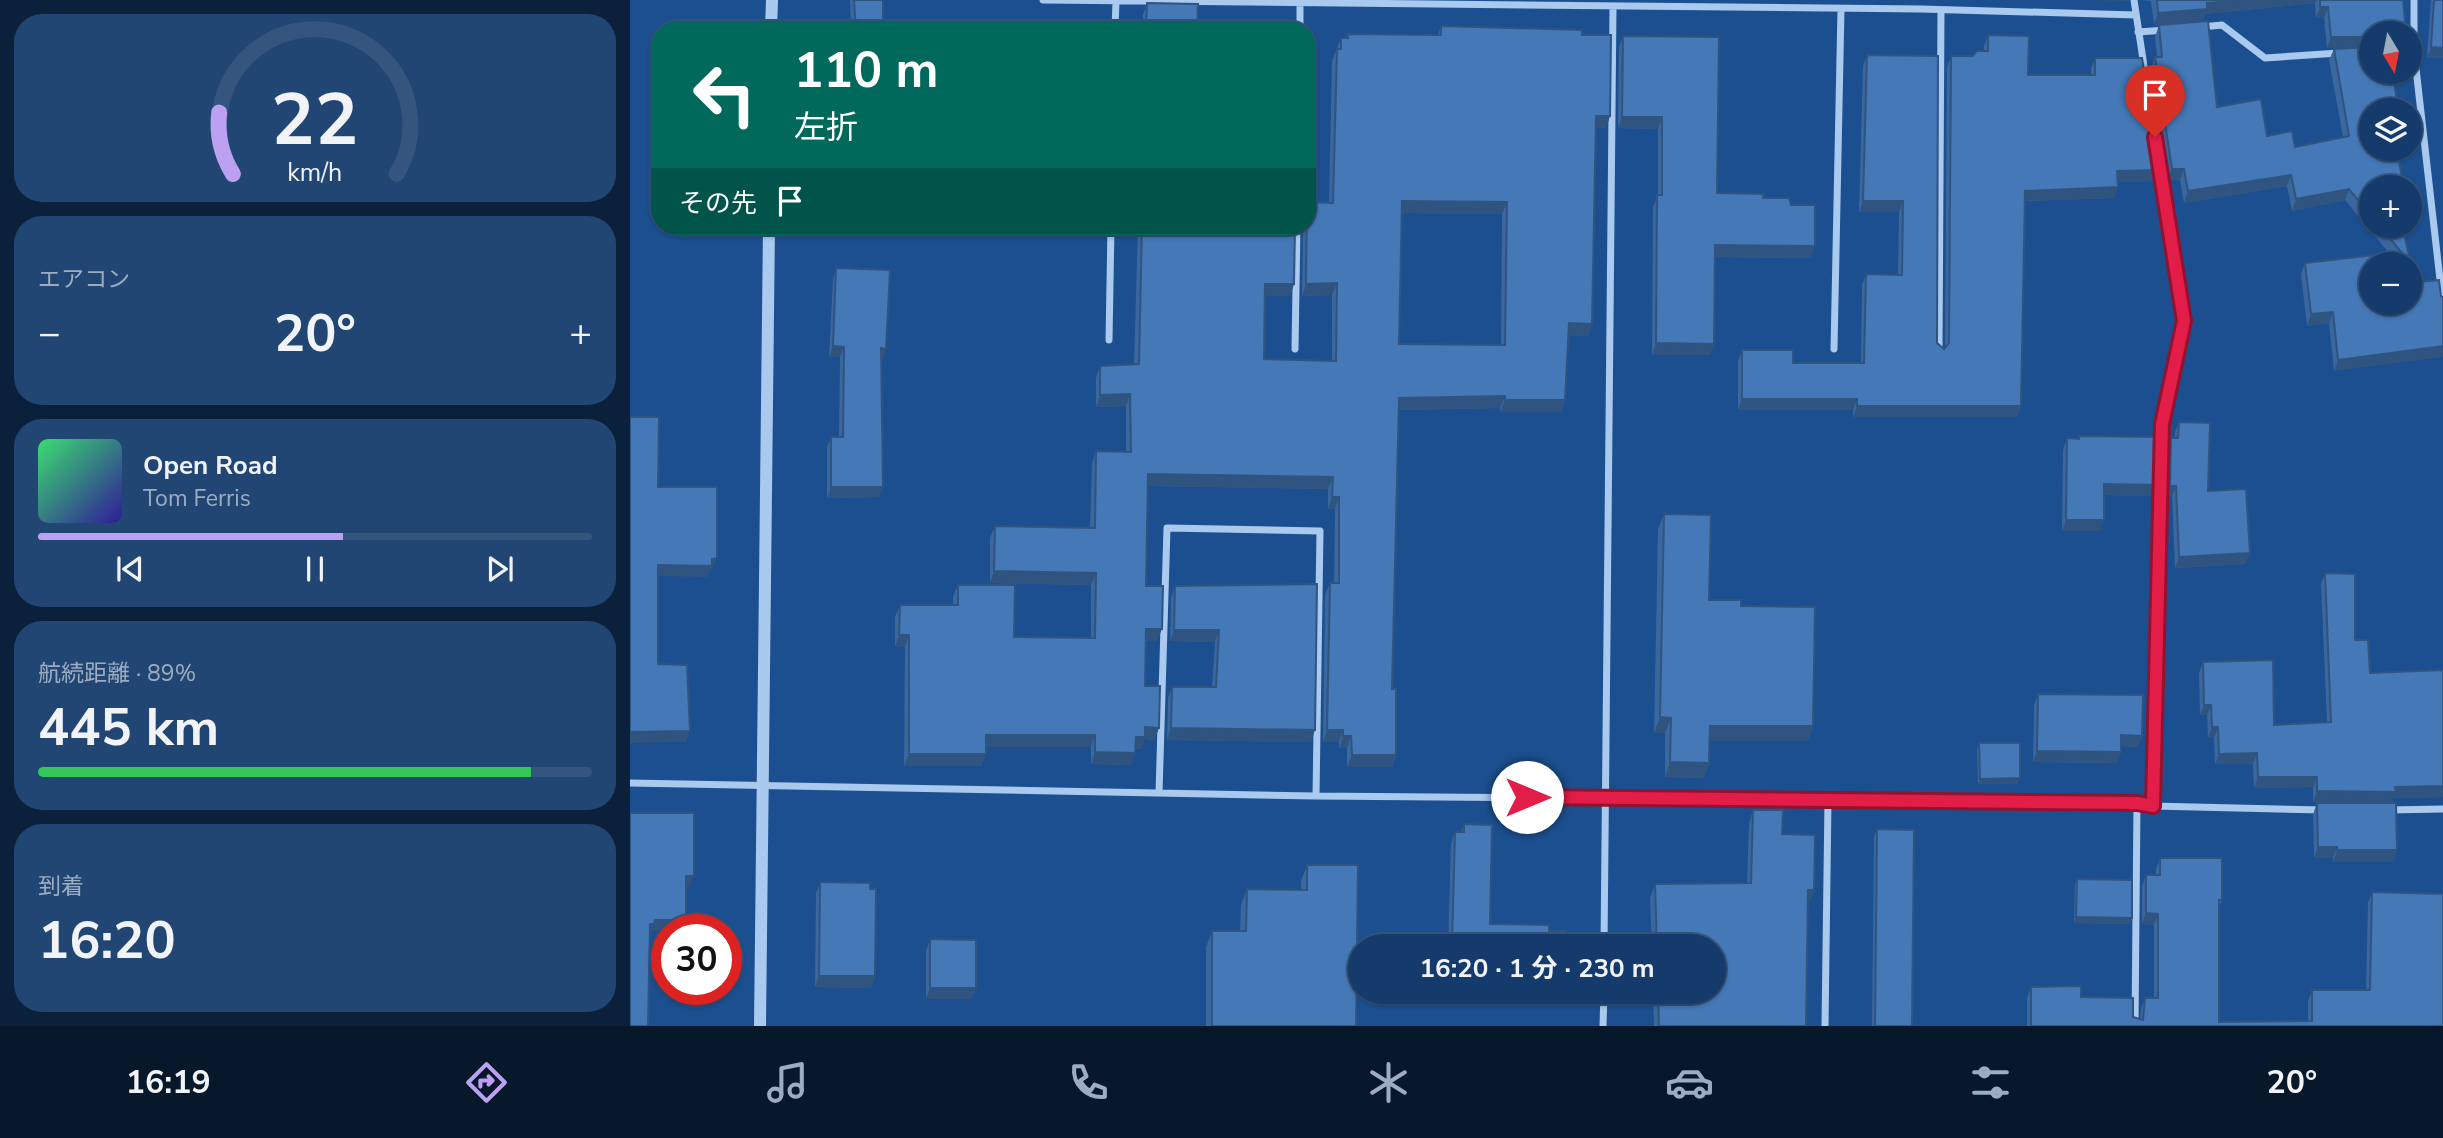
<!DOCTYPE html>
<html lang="ja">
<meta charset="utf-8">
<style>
body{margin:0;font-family:"Nunito Sans","Noto Sans JP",sans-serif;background:#214673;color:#f1f3f6;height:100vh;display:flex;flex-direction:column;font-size:26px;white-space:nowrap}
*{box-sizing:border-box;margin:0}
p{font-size:23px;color:#9dadc1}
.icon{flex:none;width:38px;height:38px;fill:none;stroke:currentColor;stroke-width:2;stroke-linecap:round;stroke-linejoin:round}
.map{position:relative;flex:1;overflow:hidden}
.panel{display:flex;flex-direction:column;gap:14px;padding:14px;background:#0b203b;width:630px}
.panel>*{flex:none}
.guide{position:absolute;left:21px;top:21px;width:665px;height:214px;border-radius:28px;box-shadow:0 2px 5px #0004,0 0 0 2px #33557e;background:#00695c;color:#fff;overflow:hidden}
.needle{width:46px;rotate:170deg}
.controls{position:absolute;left:1729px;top:21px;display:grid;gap:14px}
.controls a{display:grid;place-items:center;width:63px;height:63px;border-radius:50%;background:#143b6b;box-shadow:0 2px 5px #0004,0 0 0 2px #33557e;font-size:35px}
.speed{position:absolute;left:21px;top:914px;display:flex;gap:14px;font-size:35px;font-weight:700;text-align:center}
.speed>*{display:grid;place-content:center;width:91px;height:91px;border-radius:50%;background:#143b6b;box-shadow:0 2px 5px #0004,0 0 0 2px #33557e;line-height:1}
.speed .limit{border:10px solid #d22;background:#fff;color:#111}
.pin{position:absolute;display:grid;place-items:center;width:60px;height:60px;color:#fff;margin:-72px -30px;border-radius:50% 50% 50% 0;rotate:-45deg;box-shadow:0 0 7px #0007}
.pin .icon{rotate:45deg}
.me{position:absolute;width:77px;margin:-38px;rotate:90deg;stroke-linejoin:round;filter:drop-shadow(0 0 5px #0008)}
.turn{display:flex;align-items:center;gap:24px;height:147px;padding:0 28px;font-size:32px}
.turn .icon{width:91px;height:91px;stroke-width:2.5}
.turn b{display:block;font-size:49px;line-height:60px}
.then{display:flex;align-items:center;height:66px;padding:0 28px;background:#0003;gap:14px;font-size:26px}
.big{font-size:52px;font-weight:700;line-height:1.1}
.panel .widget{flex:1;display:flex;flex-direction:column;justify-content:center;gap:10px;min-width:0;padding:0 24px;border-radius:28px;background:#214673}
.panel .dial{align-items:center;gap:0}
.dial svg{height:182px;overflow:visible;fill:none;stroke:#33557e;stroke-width:7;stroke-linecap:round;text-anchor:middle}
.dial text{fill:#f1f3f6;stroke:none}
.song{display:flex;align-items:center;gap:21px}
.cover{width:84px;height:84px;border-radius:10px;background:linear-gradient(135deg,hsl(140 70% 55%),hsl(250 70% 35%))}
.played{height:7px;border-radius:4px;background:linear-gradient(90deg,#bca0f2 55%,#33557e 55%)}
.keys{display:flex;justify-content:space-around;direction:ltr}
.heat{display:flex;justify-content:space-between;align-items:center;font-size:38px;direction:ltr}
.charge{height:10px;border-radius:5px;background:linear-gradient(90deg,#34c759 89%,#33557e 0)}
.trip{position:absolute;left:718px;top:934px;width:378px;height:70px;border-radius:35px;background:#143b6b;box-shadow:0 2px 5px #0004,0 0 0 2px #33557e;font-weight:700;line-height:70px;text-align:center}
.tabs{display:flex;height:112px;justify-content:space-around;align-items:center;background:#08182b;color:#9dadc1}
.tabs .icon{width:49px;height:49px}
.tabs .on{color:#bca0f2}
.tabs b{font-size:32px;color:#f1f3f6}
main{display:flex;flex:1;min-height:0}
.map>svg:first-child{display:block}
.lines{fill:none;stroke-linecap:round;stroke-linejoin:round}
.minor{stroke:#a9c9ee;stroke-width:7}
.tertiary{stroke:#a9c9ee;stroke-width:12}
.wall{fill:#3a679d;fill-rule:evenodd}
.shaded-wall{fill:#305480}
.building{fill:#4478b7;stroke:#305480;stroke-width:2;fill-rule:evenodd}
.route-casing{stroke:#92132f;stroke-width:18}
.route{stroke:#e11d48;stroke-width:12}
</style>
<main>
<section class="panel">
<div class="widget dial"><svg viewBox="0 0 100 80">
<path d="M14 69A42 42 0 1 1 86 69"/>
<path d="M14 69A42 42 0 0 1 8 42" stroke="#bca0f2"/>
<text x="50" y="56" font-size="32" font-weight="700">22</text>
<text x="50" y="72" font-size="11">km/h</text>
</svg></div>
<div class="widget"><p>エアコン</p>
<div class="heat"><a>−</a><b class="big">20°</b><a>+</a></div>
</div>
<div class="widget">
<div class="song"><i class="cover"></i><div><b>Open Road</b><p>Tom Ferris</p></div></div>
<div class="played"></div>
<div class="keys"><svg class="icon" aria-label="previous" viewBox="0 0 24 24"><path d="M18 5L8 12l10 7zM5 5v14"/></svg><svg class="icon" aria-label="pause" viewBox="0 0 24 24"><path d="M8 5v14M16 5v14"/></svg><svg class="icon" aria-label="next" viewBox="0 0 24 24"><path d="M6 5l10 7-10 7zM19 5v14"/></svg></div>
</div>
<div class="widget"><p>航続距離 · 89%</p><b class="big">445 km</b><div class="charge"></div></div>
<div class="widget"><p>到着</p><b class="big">16:20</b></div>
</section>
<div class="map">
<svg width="1813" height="1026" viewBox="0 0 1813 1026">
<rect width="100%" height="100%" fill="#1b4f8f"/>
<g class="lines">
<path class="minor" d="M413,0L1291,9L1506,15
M1504,0L1514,66
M1784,0V51L1813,306
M1572,27L1592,25L1635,58L1709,53
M485,30L486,1
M670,30V4
M1508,32L1536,30
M479,340L481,226
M665,349L667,226
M1204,349L1211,9
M1309,352L1311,10
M0,783L686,796L1507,803L1523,806L1693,810
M529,793L537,528L690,531L686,796
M1523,806L1532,424L1554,321L1523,126
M1757,810L1813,809
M974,947L983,7
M973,1026L974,992
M1195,1026L1198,800
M1505,1026L1507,803"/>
<path class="tertiary" d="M141,30L142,0
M130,1026L139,226"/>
</g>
<path class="wall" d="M220,0H253V20L255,30H221Z
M1510,0H1773L1741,33V226H1772L1781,264L1780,267V264H1741V303L1704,371L1699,323L1677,326L1671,274L1675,263L1759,253L1715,200L1662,211L1657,186L1554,203L1550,180H1538L1521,68L1525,57H1527L1525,37L1529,25L1587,107L1637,136L1665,147L1713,137L1699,60L1704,49L1718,48H1697L1694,18H1686L1685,3L1575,14L1573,20L1524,25L1521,1Z
M1801,0H1813V58H1797Z
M517,3L567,30H512L513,15Z
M811,26L952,35L980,116L976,128H966L962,324L958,336L938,335L935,400L931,412H870V408L769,410L762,689L766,755L762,767H717V748H709V742H693L695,595L700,583H704L705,509H698V489L518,486L516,586L527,641H516L515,686L529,728L524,740L514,739L511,749H506L501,765L461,764V747H356V754L351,766H274L275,647H265V617L270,605H323V597L328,585L384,637L461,638V585L360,583V538L365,526L460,528L462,463L466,451L496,452V406L466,407V378L470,366L504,364L508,226H665L664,284L660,296H635L634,359L702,361V295L672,296L673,226H677L699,203L702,61L711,38H716L717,34L808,35ZM772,213L872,214L871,345L769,344Z
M1358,35L1398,75H1461V69L1465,58L1526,181L1488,182V187L1484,198L1395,201L1391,406L1387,417H1223V410H1108V361L1112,350L1163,363H1231L1232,285L1236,274L1268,275L1269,212H1229L1233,66L1237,55L1307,343L1314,349L1315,347L1317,67L1321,56H1343L1354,51V46Z
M993,36L1087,193L1133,198L1161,205L1181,258L1085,257L1084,344L1080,355H1022L1023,207L1028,195V129L988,128L989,47Z
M206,268L253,359H251L253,487L249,497L197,498V447L201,437H209L210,357H199L203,279Z
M1549,422L1578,491L1616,564L1545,568L1542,496H1536L1538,449L1541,438H1545V432Z
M1449,436L1524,496L1474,495L1470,531H1432L1433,450L1437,438L1448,439Z
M1034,514L1079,600L1111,606L1178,741H1080L1079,763L1074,778L1035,777V733H1024L1028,529Z
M1695,573L1740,673L1813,670V797L1763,798L1762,802H1683V787L1624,788L1623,764H1585L1584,738H1578L1577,715H1570L1569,673L1573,662L1644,725L1697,722L1691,584Z
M687,584L681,742L537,740L538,698L542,687H582L585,642L540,641L541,598L545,586Z
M1408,694L1512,736L1508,747L1491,746L1487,763L1403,762L1404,705Z
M1349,743L1388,784H1348L1347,749Z
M1687,803L1767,850L1763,862H1703V858H1684L1683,814Z
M1123,810L1152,834L1184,890L1179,903H1178L1176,1026H1024L1023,992H1083V947H1022L1020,898L1025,884L1117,883L1119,823Z
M834,824L860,924L919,931L935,947H818L821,843L825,832H831Z
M1247,829L1282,1026H1242L1244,837Z
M1530,858L1592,900L1589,909V1022L1678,1021V1001L1682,990H1736L1738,903L1742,892L1813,1026H1397V998L1401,987L1451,997L1510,1019L1511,1009L1515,998H1524V925L1512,924V886L1516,875H1526V869Z
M677,865L726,1026H576V947L582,931H610L611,905L617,889L671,890V881Z
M1447,879L1500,924L1444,923L1445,885Z
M190,882L245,976L241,988L185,987L186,893Z
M300,939L346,988L341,999H296V951Z"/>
<path class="shaded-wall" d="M1450,0H1498V1Z
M1610,0H1687L1685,3L1575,14L1573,20L1524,25L1528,13L1577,3Z
M1690,7H1698L1694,18H1686Z
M1701,37H1741V48H1697Z
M1801,47L1813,48V58H1797Z
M1768,105L1766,110H1758L1760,106Z
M966,116H980L976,128H962Z
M992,117H1032L1028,129L988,128Z
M1542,169H1554L1550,180H1538Z
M1530,170L1526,181L1483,182L1487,171Z
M1661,175L1657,186L1554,203L1558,191Z
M1772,178L1769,187H1759L1761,180Z
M1488,187L1484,198L1391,201L1395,191Z
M1719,189L1715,200L1662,211L1666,199Z
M772,201L877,202L872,214L768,213Z
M1233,201H1273L1269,212H1229Z
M1085,245L1185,246L1181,258L1081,257Z
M707,283L702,295L672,296L676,284Z
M635,284H664L660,296H630Z
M1703,312L1699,323L1677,326L1681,314Z
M939,323L962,324L958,336L935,335Z
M1026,343L1084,344L1080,355H1022Z
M203,346L214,347L210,357H199Z
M1813,346V357L1704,371L1708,360Z
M251,348L256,349L253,359H247Z
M500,394L496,406L466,407L470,395Z
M875,396L870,408L765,410L769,398Z
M1112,399H1227L1223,410H1108Z
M875,400H935L931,412H870Z
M1227,406H1391L1387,417H1223Z
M518,474L703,477L698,489L514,486Z
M1474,484L1528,485L1524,496L1470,495Z
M1540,486H1546L1542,496H1536Z
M201,487H253L249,497L197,498Z
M702,497H709L705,509H698Z
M1436,520H1474L1470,531H1432Z
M1620,553L1616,564L1545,568L1549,557Z
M87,558L83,569H81L78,577L23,576L28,565Z
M364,571L466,573L461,585L360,583Z
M516,629H532L527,641H512Z
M544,630H589L585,642L540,641Z
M269,635H279L275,647H265Z
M1574,705H1581L1577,715H1570Z
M1030,717L1041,718L1035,733H1024Z
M1080,726H1183L1178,741H1075Z
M515,727L529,728L524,740L514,739L511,749H501L506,737Z
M1582,727H1588L1584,738H1578Z
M541,728L685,730L681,742L537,740Z
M697,730H713L709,742H693Z
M60,731L56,742L0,743V732Z
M356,735H465L461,747H352Z
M1491,735L1512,736L1508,747L1487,746Z
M713,736H721L717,748H709Z
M1407,751L1491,752L1487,763L1403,762Z
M465,752L505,753L501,765L461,764Z
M1627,753L1623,764H1585L1589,754Z
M279,754H356L351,766H274Z
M722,755H766L762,767H717Z
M1040,762L1079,763L1074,778L1035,777Z
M1628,777H1687L1683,787L1624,788Z
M1390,778L1388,784H1348L1350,779Z
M1813,786V797L1763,798L1762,802H1683L1687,791L1765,787Z
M1688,847H1707L1703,858H1684Z
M1707,850H1767L1763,862H1703Z
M56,876H64L60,887H52Z
M1178,890H1184L1179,903H1173Z
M1516,913L1528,914L1524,925L1512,924Z
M1446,917L1502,918L1500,924L1444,923Z
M25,920H56L53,929L22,931L20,935V924Z
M189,976H245L241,988L185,987Z
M300,988H346L341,999H296Z"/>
<path class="building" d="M224,0H253V20L255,30H226Z
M1527,0H1610L1577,3V9L1528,13Z
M1690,0H1773L1776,33H1741V37H1701L1698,7H1690Z
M1804,0H1813V48L1801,47Z
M517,3L568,4L567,30H516Z
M1578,21L1587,107L1631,99L1637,136L1662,131L1665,147L1719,136L1704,49L1741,47V72H1762L1768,105L1760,106L1761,110H1741V149H1767L1772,178L1761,180L1763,187H1741V216L1719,189L1666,199L1661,175L1558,191L1554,169H1542L1525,57H1532L1529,25Z
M811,26L952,30V35H981L980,116H966L962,324L939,323L935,400H875V396L769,398L762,689H766V755H722L721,736H713V730H697L700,583H709V497H702L703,477L518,474L516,586H533L532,629H516L515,686H530L529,728L515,727V737H506L505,753L465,752V735H356V754H279V635H269L270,605H328V585H385L384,637L465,638L466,573L364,571L365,526L465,528L466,451L501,452L500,394L470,395V366L509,364L512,226H665L664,284H635L634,359L706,361L707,283L676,284L677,202L703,203L707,49H711V38H718L717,34L811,35ZM772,201L877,202L875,345L769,344Z
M1358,35L1399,36L1398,75H1465V58H1512L1530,170L1487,171L1488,187L1395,191L1391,406H1227V399H1112V350H1163V363H1234L1236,274L1272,275L1273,201H1233L1237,55L1308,56L1307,343L1314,349L1319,343L1321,56H1343L1347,51H1358Z
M993,36L1089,37L1087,193L1134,194L1133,198H1159L1161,205H1185V246L1085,245L1084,344L1026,343L1027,195H1032V117H992Z
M1750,226H1772L1781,264L1773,254L1774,264H1741V303H1780V283L1809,280L1811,296L1813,297V346L1708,360L1703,312L1681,314L1675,263L1771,252Z
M206,268L260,270L256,349L251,348L253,487H201V437H213L214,347L203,346Z
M0,417H29L28,487H87V558L82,559V566L28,565V664L57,665L60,731L0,732Z
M1549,422L1580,423L1578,491L1616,489L1620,553L1549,557L1546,486H1540L1541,438H1548Z
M1449,436L1530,437L1528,485L1474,484V520H1436L1437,438L1449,439Z
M1034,514L1081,515L1079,600H1111V606L1185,607L1183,726H1080L1079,763L1040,762L1041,718L1030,717Z
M1695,573L1725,574V640H1738L1740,673L1813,670V786L1765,787L1766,792L1687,791V777H1628L1627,753L1589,754L1588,727H1582L1581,705H1574L1573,662L1643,660L1644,725L1701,722Z
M687,584L685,730L541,728L542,687H586L589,630H544L545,586Z
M1408,694L1513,695L1512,736L1491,735V752L1407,751Z
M1349,743H1390V778L1350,779Z
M1687,803H1766L1767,850H1707V847H1688Z
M1123,810H1153L1152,834L1185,835L1184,890H1178L1176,1026H1029L1028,992H1083V947H1027L1025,884L1121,883Z
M0,813H64V876H56V920H25L24,924H20L18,1026H0Z
M834,824L862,825L860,924L919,925V931H935V947H822L825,832H834Z
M1247,829L1284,830L1282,1026H1245Z
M1530,858H1592V900H1589V1022L1682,1021V990H1740L1742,892L1813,894V1026H1401V987L1451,986V997L1503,998V1017L1513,1020L1515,998H1528V914L1516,913V875H1530Z
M677,865H728L726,1026H582V931H616L617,889L677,890Z
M1447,879L1502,880V918L1446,917Z
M190,882L240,883V889H246L245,976H189Z
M300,939L346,940V988H300Z"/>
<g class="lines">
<g class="route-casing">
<path id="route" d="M897,797L1507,803L1523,806L1532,424L1554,321L1525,137"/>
</g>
<use href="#route" class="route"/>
</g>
</svg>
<div class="controls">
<a><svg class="needle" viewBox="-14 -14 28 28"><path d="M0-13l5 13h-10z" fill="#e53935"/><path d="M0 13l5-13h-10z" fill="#9dadc1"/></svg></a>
<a><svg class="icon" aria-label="layers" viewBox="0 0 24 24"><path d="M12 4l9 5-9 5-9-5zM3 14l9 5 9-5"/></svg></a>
<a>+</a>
<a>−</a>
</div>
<div class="speed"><div class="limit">30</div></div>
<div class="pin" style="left:1525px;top:137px;background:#d93025"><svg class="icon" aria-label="arrive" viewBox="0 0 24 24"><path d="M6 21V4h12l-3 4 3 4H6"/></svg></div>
<svg class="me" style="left:897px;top:797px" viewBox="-20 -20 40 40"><circle r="19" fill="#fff"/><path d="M0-13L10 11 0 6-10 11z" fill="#e11d48"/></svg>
<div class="trip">16:20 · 1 分 · 230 m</div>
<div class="guide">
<div class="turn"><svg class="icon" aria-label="left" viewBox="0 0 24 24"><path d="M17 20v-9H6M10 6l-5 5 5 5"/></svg><div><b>110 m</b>左折</div></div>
<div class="then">その先<svg class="icon" aria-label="arrive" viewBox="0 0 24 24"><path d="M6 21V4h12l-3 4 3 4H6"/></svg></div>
</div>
</div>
</main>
<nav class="tabs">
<b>16:19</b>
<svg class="icon on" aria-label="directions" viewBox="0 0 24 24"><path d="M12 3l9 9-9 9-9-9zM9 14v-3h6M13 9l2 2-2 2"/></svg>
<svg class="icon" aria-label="music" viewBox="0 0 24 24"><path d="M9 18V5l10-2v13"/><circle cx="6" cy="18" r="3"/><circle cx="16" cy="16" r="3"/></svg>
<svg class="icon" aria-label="phone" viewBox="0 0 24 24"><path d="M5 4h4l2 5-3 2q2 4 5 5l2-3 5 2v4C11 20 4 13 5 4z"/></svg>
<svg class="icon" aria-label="climate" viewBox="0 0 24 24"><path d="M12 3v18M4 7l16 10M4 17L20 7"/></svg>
<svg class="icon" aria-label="car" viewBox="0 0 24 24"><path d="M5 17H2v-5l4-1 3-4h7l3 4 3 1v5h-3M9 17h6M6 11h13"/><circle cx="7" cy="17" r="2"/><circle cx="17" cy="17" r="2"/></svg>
<svg class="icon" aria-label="filters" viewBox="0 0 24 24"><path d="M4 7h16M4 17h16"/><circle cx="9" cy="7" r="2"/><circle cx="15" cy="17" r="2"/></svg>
<b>20°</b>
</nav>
